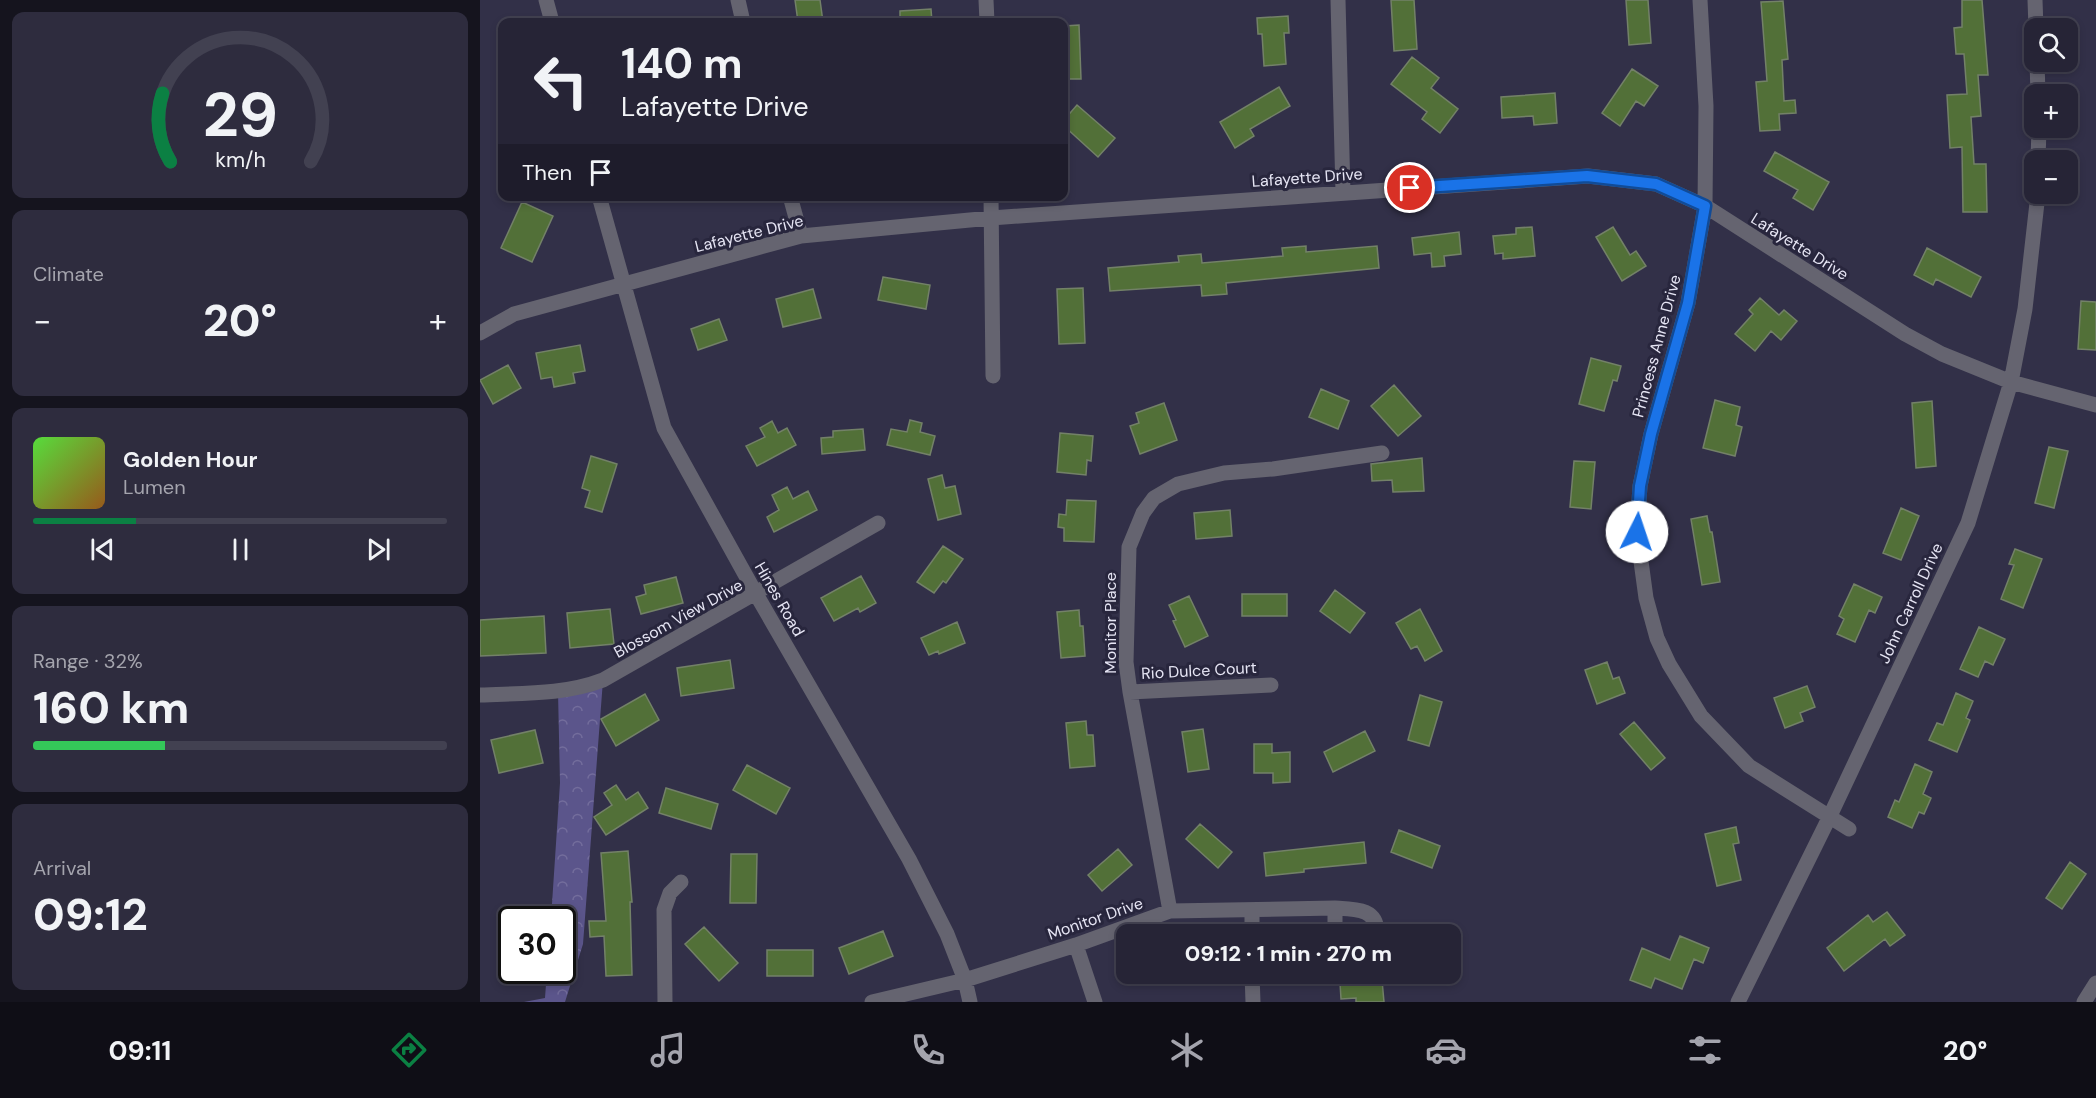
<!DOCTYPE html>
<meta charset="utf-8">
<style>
body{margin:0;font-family:"DM Sans",sans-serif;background:#2e2c3e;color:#f1f3f6;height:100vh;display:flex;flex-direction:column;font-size:22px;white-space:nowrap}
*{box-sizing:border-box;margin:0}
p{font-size:20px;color:#a4a4ad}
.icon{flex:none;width:33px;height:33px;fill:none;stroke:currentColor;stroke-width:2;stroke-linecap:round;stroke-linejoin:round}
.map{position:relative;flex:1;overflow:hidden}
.panel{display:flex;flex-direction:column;gap:12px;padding:12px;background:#15141e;width:480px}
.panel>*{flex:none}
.banner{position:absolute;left:18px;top:18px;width:570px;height:183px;border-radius:12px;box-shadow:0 3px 9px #0003,0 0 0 2px #424151;background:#262436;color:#f1f3f6;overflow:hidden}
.tools{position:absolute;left:1544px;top:18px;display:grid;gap:12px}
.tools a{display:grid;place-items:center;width:54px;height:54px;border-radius:12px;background:#262436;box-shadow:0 3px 9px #0003,0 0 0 2px #424151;font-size:30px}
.speed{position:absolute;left:18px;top:906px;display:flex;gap:12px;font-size:30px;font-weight:700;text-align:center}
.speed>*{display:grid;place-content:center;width:78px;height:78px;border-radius:50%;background:#262436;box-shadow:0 3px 9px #0003,0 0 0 2px #424151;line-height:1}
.speed .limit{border:3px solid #111;border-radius:9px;background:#fff;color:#111}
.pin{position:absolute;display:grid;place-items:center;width:51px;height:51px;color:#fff;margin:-26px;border:3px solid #fff;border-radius:50%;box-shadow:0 2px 6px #0007}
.me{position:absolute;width:66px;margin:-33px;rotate:4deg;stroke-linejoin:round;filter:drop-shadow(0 0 4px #0008)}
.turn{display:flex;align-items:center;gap:21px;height:126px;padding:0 24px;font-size:27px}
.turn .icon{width:78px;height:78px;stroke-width:2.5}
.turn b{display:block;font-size:42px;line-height:51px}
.then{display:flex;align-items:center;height:57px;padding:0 24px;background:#0003;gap:12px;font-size:22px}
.big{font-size:45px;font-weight:800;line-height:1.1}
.panel .tile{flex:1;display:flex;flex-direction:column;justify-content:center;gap:9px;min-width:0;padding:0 21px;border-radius:12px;background:#2e2c3e}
.panel .dial{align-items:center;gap:0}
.dial svg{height:156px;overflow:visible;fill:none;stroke:#424151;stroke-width:7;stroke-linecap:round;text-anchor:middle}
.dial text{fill:#f1f3f6;stroke:none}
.song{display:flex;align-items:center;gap:18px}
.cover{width:72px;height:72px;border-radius:9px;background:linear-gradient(135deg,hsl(110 70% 55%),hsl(30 70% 35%))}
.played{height:6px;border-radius:3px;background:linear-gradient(90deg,#0b8043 25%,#424151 25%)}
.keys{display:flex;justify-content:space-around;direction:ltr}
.heat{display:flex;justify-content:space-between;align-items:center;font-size:33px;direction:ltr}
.charge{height:9px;border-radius:4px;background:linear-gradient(90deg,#34c759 32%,#424151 0)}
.trip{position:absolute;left:636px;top:924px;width:345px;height:60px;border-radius:12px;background:#262436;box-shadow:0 3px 9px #0003,0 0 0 2px #424151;font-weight:800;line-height:60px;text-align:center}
.dock{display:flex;height:96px;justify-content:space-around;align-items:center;background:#0f0e16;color:#a4a4ad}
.dock .icon{width:42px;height:42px}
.dock .on{color:#0b8043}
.dock b{font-size:27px;color:#f1f3f6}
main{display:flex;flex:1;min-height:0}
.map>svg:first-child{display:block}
.forest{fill:url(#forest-crowns)}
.building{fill:#527038;stroke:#738168;stroke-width:1.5}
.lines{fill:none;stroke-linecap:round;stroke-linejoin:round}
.minor{stroke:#656470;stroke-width:15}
.route-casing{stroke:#114b97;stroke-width:15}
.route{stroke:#1a73e8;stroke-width:10}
.labels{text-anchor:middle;stroke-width:6;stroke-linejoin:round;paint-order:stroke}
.street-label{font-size:16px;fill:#e6e5f4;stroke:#28263d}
</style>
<main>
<section class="panel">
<div class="tile dial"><svg viewBox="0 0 100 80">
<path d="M14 69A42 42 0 1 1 86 69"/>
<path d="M14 69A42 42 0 0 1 10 34" stroke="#0b8043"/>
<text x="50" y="56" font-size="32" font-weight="700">29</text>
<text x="50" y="72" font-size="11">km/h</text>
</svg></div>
<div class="tile"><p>Climate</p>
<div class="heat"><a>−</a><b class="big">20°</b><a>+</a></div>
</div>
<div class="tile">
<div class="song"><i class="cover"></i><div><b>Golden Hour</b><p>Lumen</p></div></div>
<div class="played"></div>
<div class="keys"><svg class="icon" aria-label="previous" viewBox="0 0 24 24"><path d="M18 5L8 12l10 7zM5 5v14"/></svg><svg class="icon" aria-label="pause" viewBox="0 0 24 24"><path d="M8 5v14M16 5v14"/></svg><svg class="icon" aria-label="next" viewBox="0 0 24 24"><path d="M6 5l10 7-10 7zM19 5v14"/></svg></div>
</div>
<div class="tile"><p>Range · 32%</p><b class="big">160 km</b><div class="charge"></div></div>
<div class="tile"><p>Arrival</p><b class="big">09:12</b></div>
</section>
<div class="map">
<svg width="1616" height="1002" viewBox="0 0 1616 1002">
<defs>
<pattern id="forest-crowns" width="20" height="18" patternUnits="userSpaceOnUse" patternTransform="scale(1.5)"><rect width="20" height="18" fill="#5b558b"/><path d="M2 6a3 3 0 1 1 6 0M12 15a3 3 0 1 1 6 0" fill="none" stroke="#736d9c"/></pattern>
</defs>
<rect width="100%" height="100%" fill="#323048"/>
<path class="forest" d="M123,680L103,944L85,1002H44L65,998L67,971L82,970V920L71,919L80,783L78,691Z"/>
<path class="building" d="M315,0H340L343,22H318Z
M911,0H934L937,49L914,51Z
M1146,0H1168L1171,43L1149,45Z
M1482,0H1502L1508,75H1498L1501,116L1491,117L1494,164H1506L1507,212H1483L1482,147L1470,148L1467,95L1487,94L1484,54H1476L1474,28L1482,27Z
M1303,1L1308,59L1302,60L1304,101L1315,100L1316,113L1299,114L1300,130L1280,131L1276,82L1287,81L1281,2Z
M451,9L452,22H420V11Z
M808,16L809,33H804L806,64L784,66L782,34H778L777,18Z
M599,25L601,79H584V26Z
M932,57L959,78L951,88L978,109L960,133L942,119L947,112L911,84Z
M1152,69L1178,86L1164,106L1156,101L1140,126L1122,113Z
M799,87L810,106L770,129L774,136L755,148L740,122Z
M1075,93L1077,123L1054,125L1053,116L1022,118L1021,97Z
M597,105L635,138L618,157L584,126V120Z
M1295,152L1349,182L1333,210L1313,198L1318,190L1284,171Z
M42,202L73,216L52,262L21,248Z
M1052,227L1055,256L1023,259V253L1015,254L1013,236L1036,234V228Z
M1133,227L1150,255L1156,251L1166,266L1142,281L1116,237Z
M979,232L981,254L964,256L965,266L952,267L951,253L934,255L932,238Z
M826,246V252L897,246L899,268L746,283L747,294L722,296L721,285L630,291L628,268L699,262L698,256L721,254L722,263L803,256L802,248Z
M1447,248L1501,277L1491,297L1456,279L1453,285L1434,275Z
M403,277L450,285L446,309L398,300Z
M603,288L605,343L579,344L577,289Z
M333,289L341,318L303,327L296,299Z
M1280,298L1299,315L1304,310L1317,321L1301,340L1291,331L1275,351L1255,334L1273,314L1269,310Z
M1601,301L1616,302V350L1598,349Z
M239,319L247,340L218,350L211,329Z
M100,345L105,371L93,373L95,383L74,387L72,377L61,379L56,353Z
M1111,358L1141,366L1137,381L1133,380L1124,411L1099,404Z
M28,365L41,388L13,404L0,380Z
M914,385L941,416L918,436L891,406Z
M841,389L869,401L858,429L829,417Z
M1235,400L1260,407L1256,425L1262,427L1255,456L1223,448Z
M1452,401L1456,466L1436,468L1432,403Z
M684,403L697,440L660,454L650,426L659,423L656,413Z
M430,420L442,423L440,432L455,436L450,455L407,445L411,429L427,432Z
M292,421L298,433L307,428L316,445L277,466L266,446L285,437L280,428Z
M383,429L385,450L342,454L341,438L353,437V431Z
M580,433L613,436L611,461L607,460L606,475L577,472Z
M1569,447L1588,451L1574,508L1555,503Z
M111,456L137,464L122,512L105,507L110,491L102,488Z
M942,458L944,491L913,492L912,480L892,481L891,464Z
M1094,461L1115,462L1111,509L1090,507Z
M462,475L465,488L475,486L481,514L458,520L448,479Z
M307,487L313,499L328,491L337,510L294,532L287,517L299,510L292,495Z
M587,500L616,501L614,542L584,541V528L578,527L579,514L586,515Z
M1421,508L1439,516L1421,560L1403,553Z
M750,510L752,536L716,539L714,513Z
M1227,516L1230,532H1232L1240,582L1222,585L1211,519Z
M463,546L483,559L466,583L463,581L454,593L437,582Z
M1535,549L1562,559L1543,608L1521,599L1534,565L1529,564Z
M381,576L396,603L380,612L378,608L354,621L341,598Z
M196,577L203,603L161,614L156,597L166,594L164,585Z
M1374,584L1402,597L1395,613L1389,610L1375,642L1357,634L1364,619L1359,616Z
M855,590L885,613L870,633L840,611Z
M762,594H807V616H762Z
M709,596L728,636L705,647L693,621L696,620L689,605Z
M130,609L134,644L90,648L87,613Z
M940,609L962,651L945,661L937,646L931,649L916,623Z
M599,610L600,626H603L605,656L581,658L577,612Z
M64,616L66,653L0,656V620Z
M477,622L485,643L459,654L458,651L449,655L441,638Z
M1499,627L1525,639L1513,665L1505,661L1498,677L1480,669Z
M250,660L254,688L201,696L197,668Z
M1127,662L1133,679L1139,677L1145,693L1117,704L1105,670Z
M1327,686L1335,707L1320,713L1323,721L1305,728L1294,698Z
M1476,693L1493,701L1486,718L1490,720L1477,752L1449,740L1457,723L1463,725Z
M165,694L179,720L136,746L121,719Z
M940,695L962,702L949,746L928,740Z
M606,721L607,735H613L615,766L590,768L586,723Z
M1154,722L1185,758L1171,770L1140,734Z
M723,729L729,769L708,772L702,732Z
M55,730L63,763L19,773L11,740Z
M885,731L895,751L853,772L844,752Z
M774,744H792V753L810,752V782L793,783V773H774Z
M1435,764L1452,772L1443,794L1451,798L1444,814L1439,812L1432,828L1408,817L1415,800L1419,802Z
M267,765L310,788L296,814L253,790Z
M136,785L146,800L158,792L168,808L126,835L114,817L132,805L124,793Z
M186,788L238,804L231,829L179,813Z
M720,824L752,852L738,868L706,839Z
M1256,827L1259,843L1253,844L1261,880L1237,886L1225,834Z
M919,830L960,846L952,868L911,852Z
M884,842L886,863L824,869V872L786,876L784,853Z
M638,849L652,865L622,891L608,875Z
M148,851L152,902H150L152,975L126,976L124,936L110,937L109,921H126L121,853Z
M251,854H277L276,903H250Z
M1590,862L1606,874L1582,909L1566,898Z
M1407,912L1425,935L1410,946L1405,939L1364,971L1347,948L1388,915L1393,922Z
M224,927L258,963L239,981L205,944Z
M403,931L413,956L369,974L359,948Z
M1200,936L1229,948L1223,963L1214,959L1202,989L1175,978L1171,988L1150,980L1162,948L1190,960Z
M287,950H333V976H287Z
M902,980L904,1002H876V998L861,999L860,983Z"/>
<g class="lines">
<path class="minor" d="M66,0L72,22
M258,0L263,22
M506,0L507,22
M858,0L863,192
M1220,0L1226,106L1225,206L1208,303L1171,434L1160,486L1157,532L1166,598L1177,638L1189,664L1221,716L1269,766L1369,829
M1555,0L1556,28
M1557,62L1558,94
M1558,160L1559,128
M119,196L184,428L276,594L429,859L467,934L485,980L490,1002
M310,196L321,236
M511,196L513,376
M0,333L34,314L321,236L511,218L1108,176L1176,184L1225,206L1425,334L1462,354L1531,382L1616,405
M650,692L791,685
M0,695C41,693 84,695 123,680L398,523
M855,908V923L859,934
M772,910V934
M690,911L650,692L646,662L649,547L663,513L674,498L698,484L744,473L793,469L902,453
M596,945L615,1002
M772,974L773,1002
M185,1002L184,910L190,893L201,882
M392,1002L485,980L596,945L690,911L855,908C875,909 898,908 897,934
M1258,1002L1349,818L1488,523L1531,382L1545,309L1558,194
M1604,1002L1616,983"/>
</g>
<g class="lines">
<g class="route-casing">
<path id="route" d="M930,188L1107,176L1176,184L1225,206L1208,303L1171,434L1160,486L1157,532"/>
</g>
<use href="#route" class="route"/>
</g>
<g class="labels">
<g class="street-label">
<text transform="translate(827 177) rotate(-4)" y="6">Lafayette Drive</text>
<text transform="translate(269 233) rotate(-14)" y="6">Lafayette Drive</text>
<text transform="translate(1320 246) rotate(32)" y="6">Lafayette Drive</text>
<text transform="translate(1176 346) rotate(-75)" y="6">Princess Anne Drive</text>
<text transform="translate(300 599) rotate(60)" y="6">Hines Road</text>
<text transform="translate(1430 603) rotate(-65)" y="6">John Carroll Drive</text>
<text transform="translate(198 618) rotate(-29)" y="6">Blossom View Drive</text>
<text transform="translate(630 623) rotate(-90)" y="6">Monitor Place</text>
<text transform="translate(719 670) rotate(-3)" y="6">Rio Dulce Court</text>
<text transform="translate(615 918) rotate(-19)" y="6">Monitor Drive</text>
</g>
</g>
</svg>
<div class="tools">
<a><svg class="icon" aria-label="search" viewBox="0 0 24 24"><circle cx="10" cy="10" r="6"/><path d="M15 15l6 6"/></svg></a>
<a>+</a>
<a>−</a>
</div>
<div class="speed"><div class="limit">30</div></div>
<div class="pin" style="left:930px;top:188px;background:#d93025"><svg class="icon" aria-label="arrive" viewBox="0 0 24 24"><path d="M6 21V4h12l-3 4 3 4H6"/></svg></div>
<svg class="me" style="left:1157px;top:532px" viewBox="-20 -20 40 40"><circle r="19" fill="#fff"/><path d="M0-13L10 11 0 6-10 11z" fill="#1a73e8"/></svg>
<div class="trip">09:12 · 1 min · 270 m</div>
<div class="banner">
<div class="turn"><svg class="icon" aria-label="left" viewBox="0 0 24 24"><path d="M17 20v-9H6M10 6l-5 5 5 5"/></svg><div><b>140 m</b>Lafayette Drive</div></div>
<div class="then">Then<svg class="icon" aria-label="arrive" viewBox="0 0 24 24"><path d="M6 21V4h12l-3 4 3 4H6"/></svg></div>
</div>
</div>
</main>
<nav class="dock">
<b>09:11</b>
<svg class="icon on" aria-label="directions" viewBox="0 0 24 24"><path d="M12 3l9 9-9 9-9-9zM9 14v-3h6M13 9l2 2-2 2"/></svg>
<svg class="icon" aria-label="music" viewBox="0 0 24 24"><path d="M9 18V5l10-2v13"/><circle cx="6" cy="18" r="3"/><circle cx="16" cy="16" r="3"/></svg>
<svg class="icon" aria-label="phone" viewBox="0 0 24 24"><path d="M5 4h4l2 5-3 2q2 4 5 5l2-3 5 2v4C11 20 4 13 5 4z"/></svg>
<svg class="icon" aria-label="climate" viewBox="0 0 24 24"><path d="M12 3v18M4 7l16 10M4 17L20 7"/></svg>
<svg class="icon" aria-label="car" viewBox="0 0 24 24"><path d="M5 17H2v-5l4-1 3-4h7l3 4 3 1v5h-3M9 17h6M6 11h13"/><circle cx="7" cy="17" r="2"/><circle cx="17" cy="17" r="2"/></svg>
<svg class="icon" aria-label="filters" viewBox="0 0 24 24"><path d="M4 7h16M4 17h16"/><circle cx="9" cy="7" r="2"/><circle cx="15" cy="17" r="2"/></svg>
<b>20°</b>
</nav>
